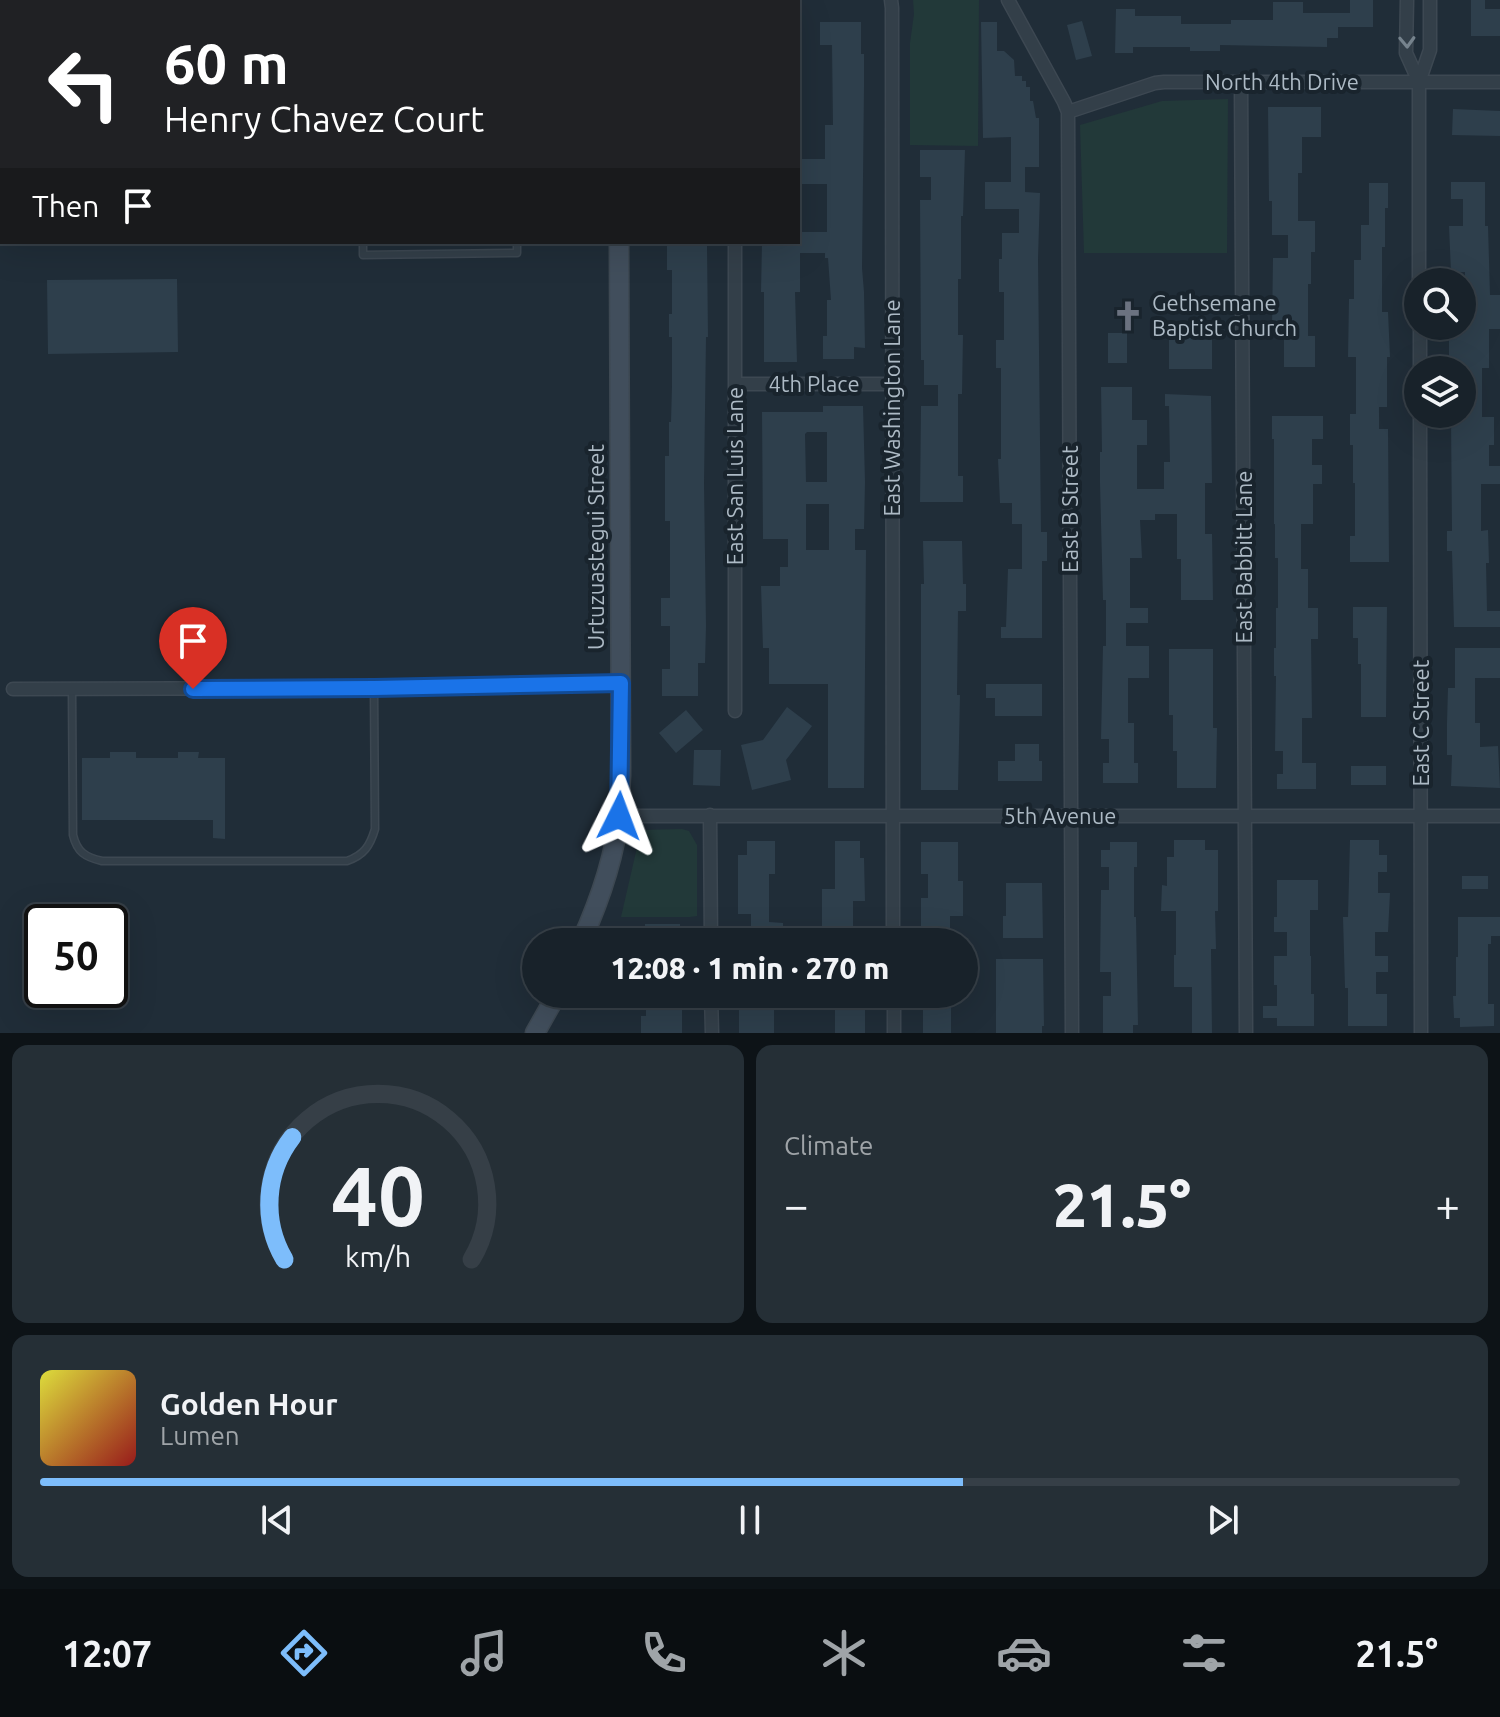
<!DOCTYPE html>
<meta charset="utf-8">
<style>
body{margin:0;font-family:Ubuntu,sans-serif;background:#252f36;color:#f1f3f6;height:100vh;display:flex;flex-direction:column;font-size:30px;white-space:nowrap}
*{box-sizing:border-box;margin:0}
p{font-size:26px;color:#9fa4a8}
.icon{flex:none;width:44px;height:44px;fill:none;stroke:currentColor;stroke-width:2;stroke-linecap:round;stroke-linejoin:round}
.map{position:relative;height:1033px;overflow:hidden}
.sheet{display:flex;flex-direction:column;gap:12px;padding:12px;background:#0d1317;flex:1}
.sheet>*{flex:none}
.guide{position:absolute;left:0px;top:0px;width:800px;height:244px;box-shadow:0 8px 32px #0002,0 0 0 2px #363f47;background:#202124;color:#fff;overflow:hidden}
.controls{position:absolute;left:1404px;top:268px;display:grid;gap:16px}
.controls a{display:grid;place-items:center;width:72px;height:72px;border-radius:50%;background:#18222a;box-shadow:0 8px 32px #0002,0 0 0 2px #363f47;font-size:40px}
.speed{position:absolute;left:24px;top:904px;display:flex;gap:16px;font-size:40px;font-weight:700;text-align:center}
.speed>*{display:grid;place-content:center;width:104px;height:104px;border-radius:50%;background:#18222a;box-shadow:0 8px 32px #0002,0 0 0 2px #363f47;line-height:1}
.speed .limit{border:4px solid #111;border-radius:12px;background:#fff;color:#111}
.pin{position:absolute;display:grid;place-items:center;width:68px;height:68px;color:#fff;margin:-82px -34px;border-radius:50% 50% 50% 0;rotate:-45deg;box-shadow:0 0 8px #0007}
.pin .icon{rotate:45deg}
.me{position:absolute;width:88px;margin:-44px;rotate:3deg;stroke-linejoin:round;filter:drop-shadow(0 0 6px #0008)}
.turn{display:flex;align-items:center;gap:28px;height:168px;padding:0 32px;font-size:36px}
.turn .icon{width:104px;height:104px;stroke-width:2.5}
.turn b{display:block;font-size:56px;line-height:68px}
.then{display:flex;align-items:center;height:76px;padding:0 32px;background:#0003;gap:16px;font-size:30px}
.big{font-size:60px;font-weight:800;line-height:1.1}
.sheet .widget{flex:1;display:flex;flex-direction:column;justify-content:center;gap:12px;min-width:0;padding:0 28px;border-radius:16px;background:#252f36}
.sheet .dial{align-items:center;gap:0}
.dial svg{height:208px;overflow:visible;fill:none;stroke:#363f47;stroke-width:7;stroke-linecap:round;text-anchor:middle}
.dial text{fill:#f1f3f6;stroke:none}
.song{display:flex;align-items:center;gap:24px}
.cover{width:96px;height:96px;border-radius:12px;background:linear-gradient(135deg,hsl(60 70% 55%),hsl(0 70% 35%))}
.played{height:8px;border-radius:4px;background:linear-gradient(90deg,#7dbdfb 65%,#363f47 65%)}
.keys{display:flex;justify-content:space-around;direction:ltr}
.heat{display:flex;justify-content:space-between;align-items:center;font-size:44px;direction:ltr}
.sheet .tiles{flex:1;display:grid;gap:12px;grid-template-columns:1fr 1fr}
.widget:last-child{grid-column:span 2}
.trip{position:absolute;left:522px;top:928px;width:456px;height:80px;border-radius:40px;background:#18222a;box-shadow:0 8px 32px #0002,0 0 0 2px #363f47;font-weight:800;line-height:80px;text-align:center}
.tabs{display:flex;height:128px;justify-content:space-around;align-items:center;background:#0a0e11;color:#9fa4a8}
.tabs .icon{width:56px;height:56px}
.tabs .selected{color:#7dbdfb}
.tabs b{font-size:36px;color:#f1f3f6}
.map>svg:first-child{display:block}
.green{fill:#223939}
.building{fill:#2e3f4c;fill-rule:evenodd}
.lines{fill:none;stroke-linecap:round;stroke-linejoin:round}
.service-casing{stroke:#3d4852;stroke-width:9}
.minor-casing{stroke:#3d4852;stroke-width:15}
.secondary-casing{stroke:#3d4852;stroke-width:21}
.service{stroke:#333f49;stroke-width:6}
.minor{stroke:#333f49;stroke-width:12}
.secondary{stroke:#414e5c;stroke-width:18}
.oneway{stroke:#76838d}
.route-casing{stroke:#114b97;stroke-width:20}
.route{stroke:#1a73e8;stroke-width:14}
.labels{text-anchor:middle;stroke-width:8;stroke-linejoin:round;paint-order:stroke}
.street-label{font-size:22px;fill:#adbac5;stroke:#19242d}
.poi-label{font-size:22px;fill:#adbac5;stroke:#19242d;text-anchor:start}
</style>
<div class="map">
<svg width="1500" height="1033" viewBox="0 0 1500 1033">
<rect width="100%" height="100%" fill="#202d38"/>
<path class="green" d="M913,0H979L978,146L910,145V43L914,14Z
M1228,99L1227,253H1084L1080,125L1162,101Z
M682,829L689,831L697,845V916L690,917H621L641,830Z"/>
<path class="building" d="M1350,0H1373V27H1338V38H1327V47L1220,45V51H1190V47H1133V53H1115L1116,9H1135V16H1181V24H1231V20H1273V2H1303V13H1350Z
M1471,0H1485V9H1500V36H1471Z
M1082,21L1092,56L1076,60L1067,25Z
M820,22H861V54H864V87L862,268L864,292L865,348L854,347V359H823V336H827V300H831L828,258H825V253H800V292H795L797,362H764V292H761L762,242H798V232H827V184H798V159H825V125H833L832,45H820Z
M981,22H997V51H1004L1014,60L1015,76H1022V81H1026V87H1030V101H1033L1036,118H1039V167H1025V192L1040,193L1038,259L1041,532H1047V561H1042V638H1001V627H1006L1008,569H1022V524H1012V503H1000L998,459H1001V368H996V340H1004V292H999V259H1002V233H1019V209H985V182H1011V137L983,138Z
M1268,107H1321V137H1302V173H1298V221H1315V252H1311V284H1308V336H1315V367H1284V328H1272L1273,258H1288V235H1272V201H1269Z
M1453,109L1500,111V136L1452,135Z
M920,150H965L963,216H961V279H958V335H963L962,394H958V476H963V502H920L921,406H938V385H924V360H921L920,200H931V177H920Z
M1451,182H1485V226H1488L1490,295H1500V329H1489V368H1482V417H1494V445H1489V466H1500V484H1481V531L1488,530L1489,563H1486L1487,611H1500V627H1454L1452,551H1447V531H1452L1451,417H1462V368H1449V337L1450,326H1462V295H1465V272H1451L1449,226H1463V199H1451Z
M1369,183H1388V208H1385V247H1382V312H1388L1390,357H1387V407H1379V429H1388L1389,562H1350V536H1355V483H1353V445H1350V414H1356V357H1348L1349,299H1354V260H1361V225H1369Z
M667,245H707L708,337H706L704,483L706,626L705,663H698V696H662V669H670V626H661V598H670V521H665V456H669V422H671L672,386V337H669V314H672V270H667Z
M177,279L178,352L48,354L47,280Z
M1108,333H1127V363H1108Z
M1169,336H1212V369H1169Z
M1101,387H1132V420H1147V445H1137V489H1164V462H1170L1169,406H1165V394L1211,396L1212,483H1205V534H1212L1213,600H1181V559H1177V514H1155V520H1140L1142,558H1130V608H1148V623H1126V646H1149V678H1128V723H1134V763H1138V783H1103V763H1109V739H1101L1103,646H1106V600H1103L1100,483V452H1102Z
M823,406H863L865,482L864,529H855V550H866L864,788H828V684H769V648H763L761,586H780V567H788V539H763L762,412H823ZM807,432H827V482H806L805,434ZM806,504H829V550H806Z
M1272,416H1323V439H1312V465H1322V484H1313V524H1301V569H1308V608H1318V639H1311L1312,718H1302V763H1316V789H1277V774H1283V751H1275L1276,676H1274V648H1276V608H1278V558H1275V524H1274V439H1272Z
M923,541H962L963,584H966V611H958L957,695H960L958,790H921V584H924Z
M1353,607H1387L1386,717H1361V664H1358V638H1353Z
M1455,648H1500V678H1475V723H1480V747L1498,746L1500,788L1451,786L1452,755H1447V723L1448,688H1455Z
M1169,649H1213V728H1217L1216,788H1177V751H1173V715H1169Z
M986,684H1042V716H995V698H986Z
M787,707L812,726L786,760L791,780L752,790L741,745L763,740Z
M686,710L703,730L676,753L659,733Z
M1015,744H1039V761H1042V781H998V761H1015Z
M694,750H721L720,786L693,785Z
M110,752H136V758H178V752H199L198,758H225V839L213,838V820H82V758H110Z
M1351,766H1386V785H1351Z
M1174,840H1205V850H1218V911H1215L1216,949H1211L1212,1033H1192V987H1174V955H1176V911H1161L1162,885L1167,886V857H1174Z
M1350,840H1379V855H1387V872H1378V893H1390L1388,932H1375V956H1388V972H1376V994H1387V1026H1348V988H1345L1343,917H1348Z
M747,841H775V874H769V922L783,923V942H751V914H738V855H747Z
M835,841H860V858H864L865,901H853V929H865V942H822V889H835Z
M921,842H958V881H963V916H950V942H921V898H928V874H921Z
M1110,842H1137V867H1134V917H1136L1138,1025H1133V1033H1103V996H1111V972H1100L1101,890H1109V867H1101V850H1110Z
M1462,876H1488V889H1462Z
M1277,880H1318V910H1310V956H1311V994H1314V1026H1277V1018H1263V1006H1277V985H1274V956H1287V932H1274V917H1277Z
M1006,883H1042L1043,938H1003V916H1006Z
M1458,917H1500V936H1491V944H1488V1004H1494V1026L1460,1027V1018H1454L1453,996H1456V957H1458Z
M645,924H680V942H645Z
M996,959H1043L1044,1026H1042V1033H996Z
M646,994H682V1033H641V1016H646Z
M835,994H865V1033H835Z
M739,1006H774V1033H739Z
M923,1007H951V1033H923Z"/>
<g class="lines">
<g class="service-casing">
<path id="service" d="M404,0V2
M510,2V0
M363,242V255L517,253V242
M72,689L73,835C77,852 85,857 102,861H347C364,855 370,846 375,829L374,688"/>
</g>
<g class="minor-casing">
<path id="minor" d="M735,0V2
M891,0L892,8L893,942
M1008,0L1064,102L1068,112L1072,1033
M1407,0L1406,53L1419,82
M1241,81L1246,1033
M1068,112L1155,83L1164,82H1500
M1419,282V82L1430,50V0
M1420,326V370
M736,384H892
M1420,414L1421,1033
M13,689L374,688L621,683
M735,711V242
M710,815L711,942
M619,816H1500
M711,994L712,1033
M894,994V1033"/>
</g>
<g class="secondary-casing">
<path id="secondary" d="M618,0V2
M581,942C599,902 615,857 619,814C621,801 620,788 621,776L619,242
M535,1033L557,994"/>
</g>
<use href="#service" class="service"/>
<use href="#minor" class="minor"/>
<use href="#secondary" class="secondary"/>
</g>
<defs><path id="oneway-chevron" d="M-2-3.5L2.5 0L-2 3.5" fill="none" stroke-width="1.6" stroke-linecap="round" stroke-linejoin="round" transform="scale(2)"/></defs>
<use class="oneway" href="#oneway-chevron" transform="translate(1407 42) rotate(88)"/>
<g class="lines">
<g class="route-casing">
<path id="route" d="M193,689L374,688L621,683L619,816"/>
</g>
<use href="#route" class="route"/>
</g>
<defs>
<g id="church-bare" transform="scale(2.4)"><path d="M-1.2-6h2.4v3.5h3.3v2.4h-3.3V6h-2.4V-.1h-3.3v-2.4h3.3Z" fill="#6b7280" stroke="#19242d" stroke-width="2.5" paint-order="stroke"/></g>
</defs>
<g fill-rule="evenodd">
<use href="#church-bare" x="1128" y="316"/>
</g>
<g class="labels">
<g class="street-label">
<text x="1282" y="90">North 4th Drive</text>
<text x="814" y="392">4th Place</text>
<text transform="translate(892 408) rotate(-90)" y="8">East Washington Lane</text>
<text transform="translate(735 476) rotate(-90)" y="8">East San Luis Lane</text>
<text transform="translate(1070 509) rotate(-90)" y="8">East B Street</text>
<text transform="translate(596 547) rotate(-90)" y="8">Urtuzuastegui Street</text>
<text transform="translate(1244 557) rotate(-90)" y="8">East Babbitt Lane</text>
<text transform="translate(1421 723) rotate(-90)" y="8">East C Street</text>
<text x="1060" y="824">5th Avenue</text>
</g>
<g class="poi-label">
<text x="1152" y="311">Gethsemane<tspan x="1152" dy="25">Baptist Church</tspan></text>
</g>
</g>
</svg>
<div class="controls">
<a><svg class="icon" aria-label="search" viewBox="0 0 24 24"><circle cx="10" cy="10" r="6"/><path d="M15 15l6 6"/></svg></a>
<a><svg class="icon" aria-label="layers" viewBox="0 0 24 24"><path d="M12 4l9 5-9 5-9-5zM3 14l9 5 9-5"/></svg></a>
</div>
<div class="speed"><div class="limit">50</div></div>
<div class="pin" style="left:193px;top:689px;background:#d93025"><svg class="icon" aria-label="arrive" viewBox="0 0 24 24"><path d="M6 21V4h12l-3 4 3 4H6"/></svg></div>
<svg class="me" style="left:619px;top:816px" viewBox="-20 -20 40 40"><path d="M0-17L14 15 0 8-14 15z" fill="#1a73e8" stroke="#fff" stroke-width="4"/></svg>
<div class="trip">12:08 · 1 min · 270 m</div>
<div class="guide">
<div class="turn"><svg class="icon" aria-label="left" viewBox="0 0 24 24"><path d="M17 20v-9H6M10 6l-5 5 5 5"/></svg><div><b>60 m</b>Henry Chavez Court</div></div>
<div class="then">Then<svg class="icon" aria-label="arrive" viewBox="0 0 24 24"><path d="M6 21V4h12l-3 4 3 4H6"/></svg></div>
</div>
</div>
<section class="sheet">
<div class="tiles">
<div class="widget dial"><svg viewBox="0 0 100 80">
<path d="M14 69A42 42 0 1 1 86 69"/>
<path d="M14 69A42 42 0 0 1 17 22" stroke="#7dbdfb"/>
<text x="50" y="56" font-size="32" font-weight="700">40</text>
<text x="50" y="72" font-size="11">km/h</text>
</svg></div>
<div class="widget"><p>Climate</p>
<div class="heat"><a>−</a><b class="big">21.5°</b><a>+</a></div>
</div>
<div class="widget">
<div class="song"><i class="cover"></i><div><b>Golden Hour</b><p>Lumen</p></div></div>
<div class="played"></div>
<div class="keys"><svg class="icon" aria-label="previous" viewBox="0 0 24 24"><path d="M18 5L8 12l10 7zM5 5v14"/></svg><svg class="icon" aria-label="pause" viewBox="0 0 24 24"><path d="M8 5v14M16 5v14"/></svg><svg class="icon" aria-label="next" viewBox="0 0 24 24"><path d="M6 5l10 7-10 7zM19 5v14"/></svg></div>
</div>
</div>
</section>
<nav class="tabs">
<b>12:07</b>
<svg class="icon selected" aria-label="directions" viewBox="0 0 24 24"><path d="M12 3l9 9-9 9-9-9zM9 14v-3h6M13 9l2 2-2 2"/></svg>
<svg class="icon" aria-label="music" viewBox="0 0 24 24"><path d="M9 18V5l10-2v13"/><circle cx="6" cy="18" r="3"/><circle cx="16" cy="16" r="3"/></svg>
<svg class="icon" aria-label="phone" viewBox="0 0 24 24"><path d="M5 4h4l2 5-3 2q2 4 5 5l2-3 5 2v4C11 20 4 13 5 4z"/></svg>
<svg class="icon" aria-label="climate" viewBox="0 0 24 24"><path d="M12 3v18M4 7l16 10M4 17L20 7"/></svg>
<svg class="icon" aria-label="car" viewBox="0 0 24 24"><path d="M5 17H2v-5l4-1 3-4h7l3 4 3 1v5h-3M9 17h6M6 11h13"/><circle cx="7" cy="17" r="2"/><circle cx="17" cy="17" r="2"/></svg>
<svg class="icon" aria-label="filters" viewBox="0 0 24 24"><path d="M4 7h16M4 17h16"/><circle cx="9" cy="7" r="2"/><circle cx="15" cy="17" r="2"/></svg>
<b>21.5°</b>
</nav>
